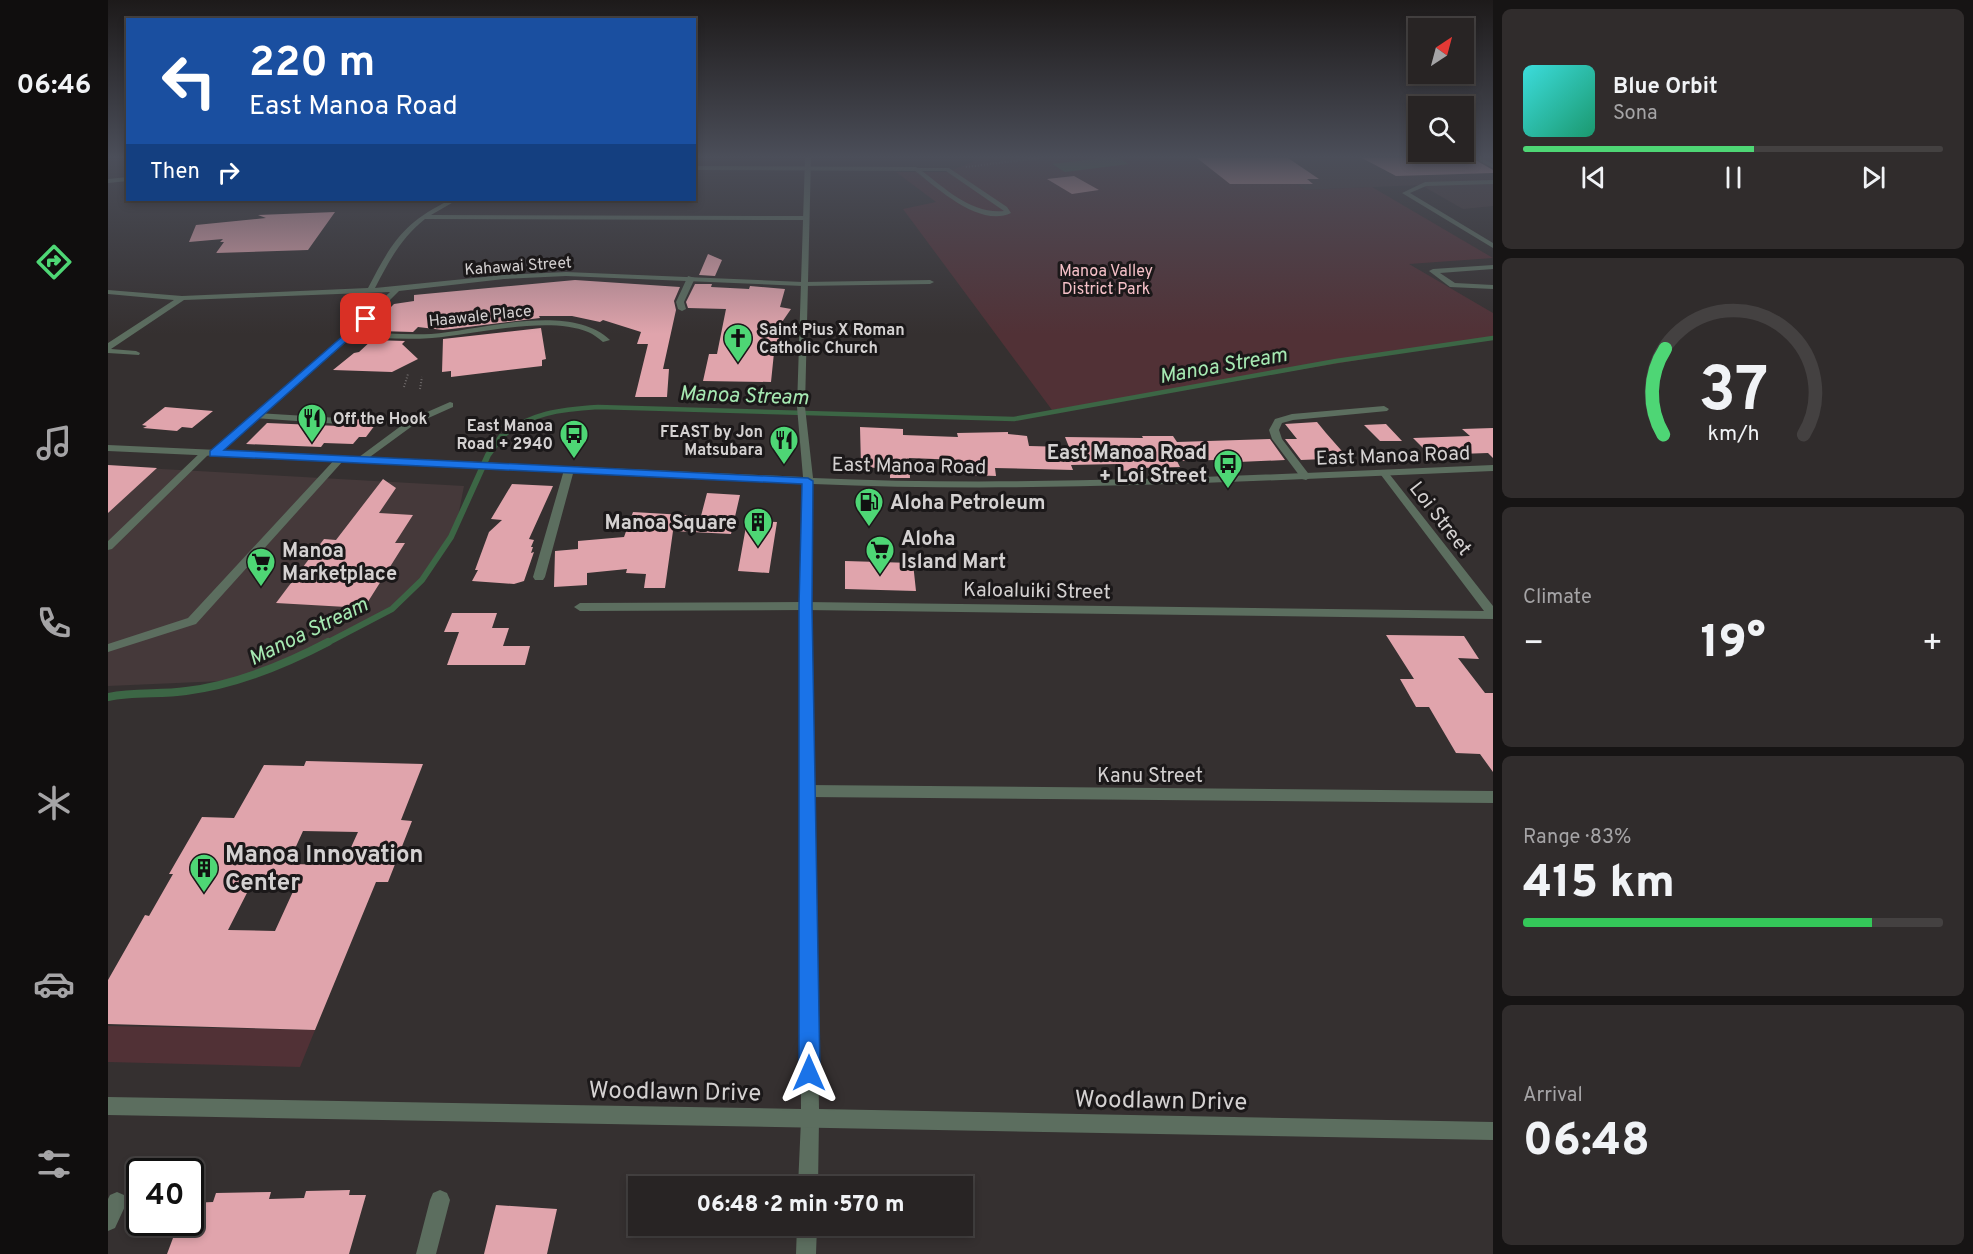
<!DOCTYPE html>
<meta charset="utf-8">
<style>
body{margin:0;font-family:Overpass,sans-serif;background:#302c2c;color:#f1f3f6;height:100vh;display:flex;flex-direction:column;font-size:22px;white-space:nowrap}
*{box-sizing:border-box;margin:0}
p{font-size:20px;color:#a5a4a6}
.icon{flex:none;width:33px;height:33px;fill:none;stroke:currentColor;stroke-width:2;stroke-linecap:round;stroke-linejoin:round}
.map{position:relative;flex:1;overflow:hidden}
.drawer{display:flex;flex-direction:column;gap:9px;padding:9px;background:#161414;width:480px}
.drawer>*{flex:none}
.hud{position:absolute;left:18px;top:18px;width:570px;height:183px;border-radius:0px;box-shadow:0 3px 9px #0003,0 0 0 2px #444141;background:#1a4fa0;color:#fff;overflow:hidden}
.needle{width:39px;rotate:36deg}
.tools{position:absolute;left:1300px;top:18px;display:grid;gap:12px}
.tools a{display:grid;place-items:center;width:66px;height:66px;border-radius:0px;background:#282424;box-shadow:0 3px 9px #0003,0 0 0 2px #444141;font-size:30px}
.speed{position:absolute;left:18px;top:1158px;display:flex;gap:12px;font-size:30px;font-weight:700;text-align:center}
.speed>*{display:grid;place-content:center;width:78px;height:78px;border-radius:50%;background:#282424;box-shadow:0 3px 9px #0003,0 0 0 2px #444141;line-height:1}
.speed .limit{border:3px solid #111;border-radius:9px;background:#fff;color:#111}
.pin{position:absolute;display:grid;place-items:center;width:51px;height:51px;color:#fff;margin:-26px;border-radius:12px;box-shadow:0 3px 9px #0006}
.me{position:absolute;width:66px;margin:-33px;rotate:0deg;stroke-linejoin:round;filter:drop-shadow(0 0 4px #0008)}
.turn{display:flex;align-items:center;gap:21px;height:126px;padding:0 24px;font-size:27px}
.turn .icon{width:78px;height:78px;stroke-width:2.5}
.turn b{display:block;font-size:42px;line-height:51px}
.then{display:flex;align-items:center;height:57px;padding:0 24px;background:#0003;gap:12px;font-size:22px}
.big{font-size:45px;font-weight:800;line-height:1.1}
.drawer .tile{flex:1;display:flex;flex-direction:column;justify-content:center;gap:9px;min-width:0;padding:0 21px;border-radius:9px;background:#302c2c}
.drawer .dial{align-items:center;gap:0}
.dial svg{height:156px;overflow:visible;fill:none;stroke:#444141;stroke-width:7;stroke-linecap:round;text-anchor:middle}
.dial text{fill:#f1f3f6;stroke:none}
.song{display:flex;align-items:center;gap:18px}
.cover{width:72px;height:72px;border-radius:9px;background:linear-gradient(135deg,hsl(180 70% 55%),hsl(160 70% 35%))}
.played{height:6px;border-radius:3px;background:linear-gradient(90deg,#4ed675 55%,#444141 55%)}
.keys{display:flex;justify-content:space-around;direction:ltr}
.heat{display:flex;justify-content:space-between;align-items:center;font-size:33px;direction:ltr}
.charge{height:9px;border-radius:4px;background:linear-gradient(90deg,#34c759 83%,#444141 0)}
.trip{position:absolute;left:520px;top:1176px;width:345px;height:60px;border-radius:0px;background:#282424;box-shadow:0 3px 9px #0003,0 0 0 2px #444141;font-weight:800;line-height:60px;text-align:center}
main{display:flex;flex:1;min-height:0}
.tab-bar{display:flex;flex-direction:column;width:108px;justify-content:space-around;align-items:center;background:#100e0e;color:#a5a4a6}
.tab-bar .icon{width:42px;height:42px}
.tab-bar .active{color:#4ed675}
.tab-bar b{font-size:27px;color:#f1f3f6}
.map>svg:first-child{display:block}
.built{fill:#45393a}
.green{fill:#513136}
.water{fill:#3c6645}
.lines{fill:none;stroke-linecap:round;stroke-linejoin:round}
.stream-far2{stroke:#3c6645;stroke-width:4.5}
.stream-far1{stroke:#3c6645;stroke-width:6}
.stream{stroke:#3c6645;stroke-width:8}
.building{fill:#e0a4ac;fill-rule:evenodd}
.path{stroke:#6f6a6a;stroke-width:2;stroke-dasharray:1 2;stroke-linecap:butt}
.service{fill:#5c6e5f;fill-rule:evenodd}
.minor{fill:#5c6e5f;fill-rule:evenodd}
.tertiary{fill:#5c6e5f;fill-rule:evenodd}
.route{fill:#1a73e8;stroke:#114b97;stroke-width:1.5}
.labels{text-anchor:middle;stroke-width:6;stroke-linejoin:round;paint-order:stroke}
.far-street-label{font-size:16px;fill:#d4d1d1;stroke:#1b1819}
.far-park-label{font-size:16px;fill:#f6c1c8;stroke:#1b1819}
.far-poi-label{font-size:16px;font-weight:bold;fill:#d4d1d1;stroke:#1b1819;text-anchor:start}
.poi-label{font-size:20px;font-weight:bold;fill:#d4d1d1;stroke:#1b1819;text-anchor:start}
.street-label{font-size:20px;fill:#d4d1d1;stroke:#1b1819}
.water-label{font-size:21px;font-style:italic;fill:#a6e9b2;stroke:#1b1819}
.near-poi-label{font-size:24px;font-weight:bold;fill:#d4d1d1;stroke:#1b1819;text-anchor:start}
.near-street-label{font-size:24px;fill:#d4d1d1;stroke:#1b1819}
</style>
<main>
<nav class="tab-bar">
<b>06:46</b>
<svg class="icon active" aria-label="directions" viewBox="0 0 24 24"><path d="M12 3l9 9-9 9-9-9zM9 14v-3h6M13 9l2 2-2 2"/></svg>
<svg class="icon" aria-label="music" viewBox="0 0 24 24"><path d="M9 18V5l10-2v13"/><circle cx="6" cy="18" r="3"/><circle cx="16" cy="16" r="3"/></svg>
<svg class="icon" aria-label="phone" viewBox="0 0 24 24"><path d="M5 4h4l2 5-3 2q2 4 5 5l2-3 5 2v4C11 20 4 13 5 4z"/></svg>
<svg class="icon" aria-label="climate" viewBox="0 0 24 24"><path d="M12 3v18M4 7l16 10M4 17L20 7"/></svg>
<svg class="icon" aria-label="car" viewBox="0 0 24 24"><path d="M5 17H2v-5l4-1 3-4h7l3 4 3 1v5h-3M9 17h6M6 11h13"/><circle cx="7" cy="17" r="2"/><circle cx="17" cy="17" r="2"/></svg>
<svg class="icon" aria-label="filters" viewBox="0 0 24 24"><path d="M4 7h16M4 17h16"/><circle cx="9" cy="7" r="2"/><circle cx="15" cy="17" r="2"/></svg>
</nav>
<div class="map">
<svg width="1385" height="1254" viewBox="0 0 1385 1254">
<rect width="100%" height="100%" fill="#353030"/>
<path class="built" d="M1152,158H1385V206L1355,209L1313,185L1197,190Z
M0,466L356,486L348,527L325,568L288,606L194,657L137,680L0,686Z"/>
<path class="green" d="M866,158H1152L1197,190L1264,187L1385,258L1301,264L1385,313V338L944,410L795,209L828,202L788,172H840L866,161Z
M0,1026L207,1030L192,1067L0,1062Z"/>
<path class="water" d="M994,158H1010L1021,164L957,172L944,164Z"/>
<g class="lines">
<path class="stream-far2" d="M392,439C418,413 455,409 490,407L906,419L1228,361L1385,338"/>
<path class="stream-far1" d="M217,644L284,609L314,580L343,537L380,455L393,437"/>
<path class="stream" d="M0,697C26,691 52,695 78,691C128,685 176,665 220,642"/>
</g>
<path class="building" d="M1089,158H1180L1211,179H1199L1205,184H1122Z
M1254,158H1364L1385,170V173L1288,176Z
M966,176L991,190L964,194L939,179Z
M227,212L200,250L108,253L116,242H112L115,239L81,242L88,225L158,218L150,215Z
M600,254L614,260L607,276L591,275Z
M467,280L572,287L566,301L568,310L555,369H561L559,397H527L540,344H529L533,332L495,320L492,322L464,316H431L432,318L335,330L310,327L305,332L272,331L281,322H268L286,304L306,301V295Z
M587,284H604L603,287L641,289L642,286L677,289L672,307L683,309L672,325L671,343H667L663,382L595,381L601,354H609L618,309L580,308L578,302Z
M433,328L438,359L434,360V366L343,377V371L334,372L335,339Z
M264,340L297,341L294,344L310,359L284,372L225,370L246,353L251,352Z
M57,407L105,411L84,428L74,427L69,431L35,428L39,426L34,425Z
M248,416L273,417L258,437H251L245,444L216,443L213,447L138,444L159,423L231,426L241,424Z
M1209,422L1218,433L1240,458L1193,460L1177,439H1189L1177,424Z
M1278,424L1294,441H1272L1256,425Z
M752,427L795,429V435L850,437L849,433L900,432V434L919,436L921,446L961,447L957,437L1035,438L1034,436H1065L1069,442L1162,439L1177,460L1108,463L1106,460L1069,461L1072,467L1032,468L1033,470L1012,471L1009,464L963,465L965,470L887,468L888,476L858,475L857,466H852V460L801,458L802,478H782V470L753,466Z
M1385,428V458L1380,453L1322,455L1305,438L1362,436L1354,429Z
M0,465L49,468L0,513Z
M275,479L288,488L271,513L305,515L287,543H297L256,608L168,603L216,539L228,540Z
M404,484L445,486L421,539L426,540L423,547H425L423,553L426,552L416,581L406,584L364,581L370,570H367L381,532L394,520L383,519Z
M599,493L632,495L623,534L565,531L557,588H536L538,574L518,573L519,569L479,573V585L446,587L447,551L470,549V541L516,537L525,512L593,516Z
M639,521L669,522L661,573L630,571Z
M737,561L805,563L808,591L737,589Z
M344,613H389L384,628H401L395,646H422L417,665H339L351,632H336Z
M1278,635L1356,636L1371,659L1350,658L1377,693H1385V772L1372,754L1348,753L1321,707H1308L1292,679H1306Z
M198,761L315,764L293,820L304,821L280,882H268L207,1030L0,1024V980L37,915L41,916L65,874H61L94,817L126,818L156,765L196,766ZM195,831L250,832L235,865L180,864ZM143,885H188L167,931L120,930Z
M242,1190L241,1195H258L241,1254H59L71,1222H82V1203L105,1202L108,1193L163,1192L161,1199L196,1198L198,1191Z
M388,1205L449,1209L439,1254H376Z"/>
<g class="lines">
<path class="path" d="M858,167L931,158
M296,387L300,374
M312,389L314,377"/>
<path class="service" d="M1366,158H1373L1385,164V168Z
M806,168H841L899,207L903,213C872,228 829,188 806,170ZM814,171H838L896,211C863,214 838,189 814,171Z
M1385,180V184L1318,186L1302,193L1385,243V248L1294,193L1317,182Z
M1385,265V269L1332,273L1347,283L1385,285V289L1342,287L1321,271L1325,269Z
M580,276L587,278L576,302L578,309L574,311L570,309L568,302Z
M342,402L345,403V407L307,424L255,462H249L247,460L301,420Z
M149,413L231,418L236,421L231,424L146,418V414Z
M97,450L100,451V455L4,549L0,550V541L94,451Z
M232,456L237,459L235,461L88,624L0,652V644L80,618L229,457Z
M332,1190L339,1193L342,1200L328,1254H308L322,1200L325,1193Z
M9,1192L16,1195L19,1202L7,1228L0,1231V1199L2,1195Z"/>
<path class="minor" d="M586,166L808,167L811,169L808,171L586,170Z
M342,200H349L323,215L697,216L700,218L697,220L317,219C293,238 281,261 267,288L396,275L458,272L695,282L822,280L826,282L822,284L695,286L458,276L396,279L291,291L250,332C274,333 299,335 323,334C373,330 462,302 502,340L495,342C490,338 485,334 480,332C438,315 368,335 324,338C297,340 271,338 245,336L109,455H103V451L240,332L282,292L76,300L3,349L28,351L32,353L31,355L0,353V343L66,300L0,294V290L74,296L260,288C284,242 295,223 342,200Z
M1276,406L1281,409L1279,411L1185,420L1174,423L1171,430L1174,439L1203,477L1198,480L1194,479L1164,439L1161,430L1167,419L1184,414Z
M461,467L466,470L437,577L435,580H427L425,577L456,470Z
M1276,470L1279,471L1385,606V619L697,610L472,611L466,607L472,603L697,602L1376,611L1273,475V471Z
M699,785L1385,791V803L699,797L694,795L692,791L694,787Z
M702,1111L709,1113L711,1120L710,1186H690L693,1120L695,1113Z
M689,1226H709L708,1254H688Z"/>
<path class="tertiary" d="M697,158H703L697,407L705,478C931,488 1158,474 1385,465V471C1158,480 932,494 705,484L703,606L711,1109L1385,1122V1140L0,1115V1097L693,1109L691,606L695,483L0,451V445L695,477L689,407Z
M20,177V181L0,183V179Z"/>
</g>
<linearGradient id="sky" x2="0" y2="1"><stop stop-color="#1d1a1a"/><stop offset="0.47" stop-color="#4b4e59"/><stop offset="1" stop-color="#4b4e59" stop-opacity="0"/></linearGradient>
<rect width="1385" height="334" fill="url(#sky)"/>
<path class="route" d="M258,316L261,317V321L116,450L700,478L705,481L704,606L712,1073L709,1080L701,1083L694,1080L691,1073V606L694,484L102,456V451Z"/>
<defs>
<g id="church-pin" transform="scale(1.5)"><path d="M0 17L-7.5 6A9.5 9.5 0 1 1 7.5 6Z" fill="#4ed675" stroke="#1b1819"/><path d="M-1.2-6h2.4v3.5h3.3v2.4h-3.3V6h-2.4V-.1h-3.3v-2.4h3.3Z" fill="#111"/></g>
<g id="restaurant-pin" transform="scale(1.5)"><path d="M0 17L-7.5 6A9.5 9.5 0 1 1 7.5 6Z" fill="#4ed675" stroke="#1b1819"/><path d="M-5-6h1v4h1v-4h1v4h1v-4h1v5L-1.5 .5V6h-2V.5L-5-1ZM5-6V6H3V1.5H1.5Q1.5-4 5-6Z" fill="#111"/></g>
<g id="bus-pin" transform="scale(1.5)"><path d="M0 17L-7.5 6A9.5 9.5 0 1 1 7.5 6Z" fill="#4ed675" stroke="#1b1819"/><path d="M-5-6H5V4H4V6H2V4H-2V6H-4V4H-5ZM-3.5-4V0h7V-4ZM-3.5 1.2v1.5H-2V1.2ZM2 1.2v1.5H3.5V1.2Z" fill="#111"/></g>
<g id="fuel-pin" transform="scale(1.5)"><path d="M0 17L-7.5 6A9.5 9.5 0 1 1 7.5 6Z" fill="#4ed675" stroke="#1b1819"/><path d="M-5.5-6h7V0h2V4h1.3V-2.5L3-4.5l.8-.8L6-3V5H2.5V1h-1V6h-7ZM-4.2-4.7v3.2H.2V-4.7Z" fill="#111"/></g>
<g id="building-pin" transform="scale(1.5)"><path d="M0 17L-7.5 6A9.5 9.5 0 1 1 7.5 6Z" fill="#4ed675" stroke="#1b1819"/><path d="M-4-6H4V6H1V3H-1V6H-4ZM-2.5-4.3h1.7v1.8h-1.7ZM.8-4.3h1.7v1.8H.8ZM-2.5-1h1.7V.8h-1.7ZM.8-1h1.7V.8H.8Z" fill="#111"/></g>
<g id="supermarket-pin" transform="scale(1.5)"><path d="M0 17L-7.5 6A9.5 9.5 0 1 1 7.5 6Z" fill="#4ed675" stroke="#1b1819"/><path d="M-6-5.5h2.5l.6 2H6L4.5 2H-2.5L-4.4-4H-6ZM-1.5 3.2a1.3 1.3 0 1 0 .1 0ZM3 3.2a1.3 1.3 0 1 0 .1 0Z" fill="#111"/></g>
</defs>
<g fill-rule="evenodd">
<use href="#church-pin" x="630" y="338"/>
<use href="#restaurant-pin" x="204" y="418"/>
<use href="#bus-pin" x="466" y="434"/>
<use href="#restaurant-pin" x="676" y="440"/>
<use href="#bus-pin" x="1120" y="464"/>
<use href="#fuel-pin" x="761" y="502"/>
<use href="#building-pin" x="650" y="522"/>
<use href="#supermarket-pin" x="772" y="550"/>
<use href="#supermarket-pin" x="153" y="562"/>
<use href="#building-pin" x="96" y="868"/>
</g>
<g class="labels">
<g class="far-street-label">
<text transform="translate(410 265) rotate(-4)" y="6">Kahawai Street</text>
<text transform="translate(372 315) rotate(-6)" y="6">Haawale Place</text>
</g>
<g class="far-park-label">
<text x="998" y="276">Manoa Valley<tspan x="998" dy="18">District Park</tspan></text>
</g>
<g class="far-poi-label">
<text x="651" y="335">Saint Pius X Roman<tspan x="651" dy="18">Catholic Church</tspan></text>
<text x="225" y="424">Off the Hook</text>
<text x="445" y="431" text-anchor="end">East Manoa<tspan x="445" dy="18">Road + 2940</tspan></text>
<text x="655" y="437" text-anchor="end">FEAST by Jon<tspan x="655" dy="18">Matsubara</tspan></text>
</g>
<g class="poi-label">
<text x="1099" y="459" text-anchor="end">East Manoa Road<tspan x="1099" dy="23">+ Loi Street</tspan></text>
<text x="782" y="509">Aloha Petroleum</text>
<text x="629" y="529" text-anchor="end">Manoa Square</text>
<text x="793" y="545">Aloha<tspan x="793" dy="23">Island Mart</tspan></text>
<text x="174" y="557">Manoa<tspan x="174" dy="23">Marketplace</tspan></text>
</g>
<g class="street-label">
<text transform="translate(1285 455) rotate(-2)" y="7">East Manoa Road</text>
<text transform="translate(801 465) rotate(1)" y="7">East Manoa Road</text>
<text transform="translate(1333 518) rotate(52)" y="7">Loi Street</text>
<text transform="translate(929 590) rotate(1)" y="7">Kaloaluiki Street</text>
<text x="1042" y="782">Kanu Street</text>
</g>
<g class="water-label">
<text transform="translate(1115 365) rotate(-10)" y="7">Manoa Stream</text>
<text transform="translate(636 395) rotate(2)" y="7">Manoa Stream</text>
<text transform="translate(200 631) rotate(-26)" y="7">Manoa Stream</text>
</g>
<g class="near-poi-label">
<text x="117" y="862">Manoa Innovation<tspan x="117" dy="28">Center</tspan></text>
</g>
<g class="near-street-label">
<text transform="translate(567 1091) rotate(1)" y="8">Woodlawn Drive</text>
<text transform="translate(1053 1100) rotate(1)" y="8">Woodlawn Drive</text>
</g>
</g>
</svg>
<div class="tools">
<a><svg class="needle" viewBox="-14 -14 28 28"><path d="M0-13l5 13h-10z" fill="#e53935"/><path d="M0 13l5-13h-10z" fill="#a5a4a6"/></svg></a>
<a><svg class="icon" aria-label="search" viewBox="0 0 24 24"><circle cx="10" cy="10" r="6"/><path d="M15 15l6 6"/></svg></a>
</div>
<div class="speed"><div class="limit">40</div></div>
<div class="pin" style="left:258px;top:319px;background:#d93025"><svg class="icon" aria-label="arrive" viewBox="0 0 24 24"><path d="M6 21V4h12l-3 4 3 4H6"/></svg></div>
<svg class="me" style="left:701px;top:1073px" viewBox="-20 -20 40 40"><path d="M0-17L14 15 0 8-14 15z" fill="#1a73e8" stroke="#fff" stroke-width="4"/></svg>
<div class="trip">06:48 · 2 min · 570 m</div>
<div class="hud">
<div class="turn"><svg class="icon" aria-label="left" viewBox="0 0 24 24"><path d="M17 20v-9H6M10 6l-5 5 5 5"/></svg><div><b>220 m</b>East Manoa Road</div></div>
<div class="then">Then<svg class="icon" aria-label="right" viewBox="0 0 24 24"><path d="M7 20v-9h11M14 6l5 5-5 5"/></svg></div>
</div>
</div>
<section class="drawer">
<div class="tile">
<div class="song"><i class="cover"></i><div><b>Blue Orbit</b><p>Sona</p></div></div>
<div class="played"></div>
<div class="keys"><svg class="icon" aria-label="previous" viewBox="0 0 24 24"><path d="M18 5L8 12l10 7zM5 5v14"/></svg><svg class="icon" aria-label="pause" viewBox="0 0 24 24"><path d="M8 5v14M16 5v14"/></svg><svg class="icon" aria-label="next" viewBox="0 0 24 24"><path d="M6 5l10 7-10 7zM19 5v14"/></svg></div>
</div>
<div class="tile dial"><svg viewBox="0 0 100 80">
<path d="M14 69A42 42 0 1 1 86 69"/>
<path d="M14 69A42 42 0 0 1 15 25" stroke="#4ed675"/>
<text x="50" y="56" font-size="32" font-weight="700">37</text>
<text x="50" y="72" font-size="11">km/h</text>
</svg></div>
<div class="tile"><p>Climate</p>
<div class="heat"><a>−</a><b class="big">19°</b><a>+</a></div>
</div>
<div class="tile"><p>Range · 83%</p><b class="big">415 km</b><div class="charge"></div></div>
<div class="tile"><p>Arrival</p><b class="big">06:48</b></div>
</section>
</main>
